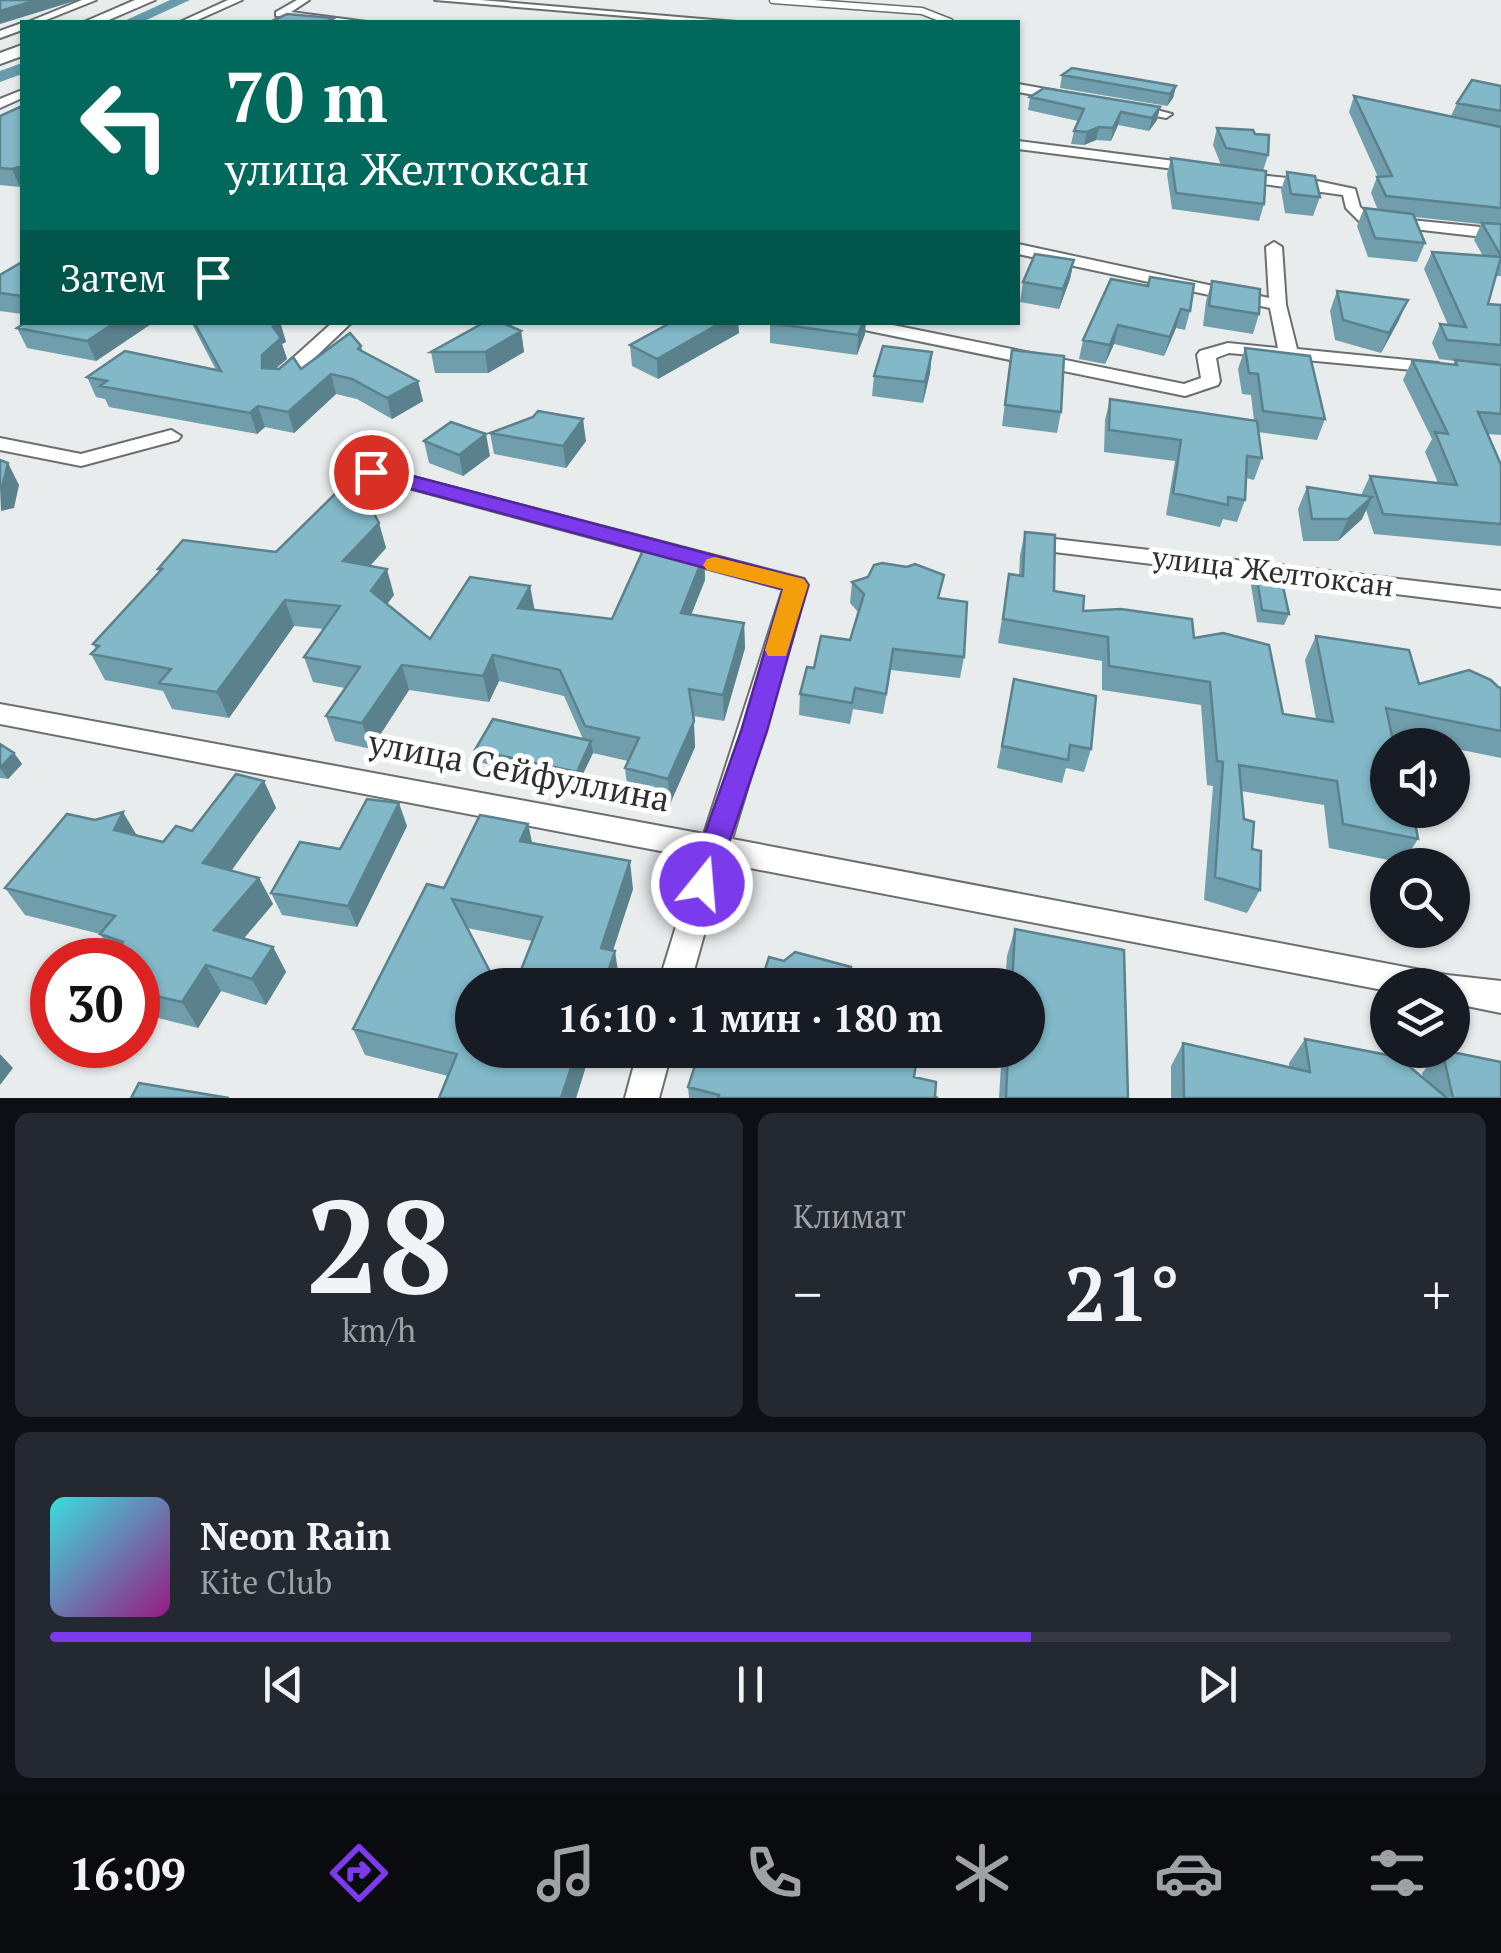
<!DOCTYPE html>
<html lang="ru">
<meta charset="utf-8">
<style>
body{margin:0;font-family:"PT Serif",serif;background:#242831;color:#f1f3f6;height:100vh;display:flex;flex-direction:column;font-size:38px;white-space:nowrap}
*{box-sizing:border-box;margin:0}
p{font-size:32px;color:#9ea1a6}
.icon{flex:none;width:55px;height:55px;fill:none;stroke:currentColor;stroke-width:2;stroke-linecap:round;stroke-linejoin:round}
.map{position:relative;height:1098px;overflow:hidden}
.side{display:flex;flex-direction:column;gap:15px;padding:15px;background:#0d0f14;flex:1}
.side>*{flex:none}
.top-card{position:absolute;left:20px;top:20px;width:1000px;height:305px;border-radius:0px;box-shadow:0 2px 8px #0004;background:#00695c;color:#fff;overflow:hidden}
.controls{position:absolute;left:1370px;top:728px;display:grid;gap:20px}
.controls a{display:grid;place-items:center;width:100px;height:100px;border-radius:50%;background:#171b24;box-shadow:0 2px 8px #0004;font-size:50px}
.speed{position:absolute;left:30px;top:938px;display:flex;gap:20px;font-size:50px;font-weight:700;text-align:center}
.speed>*{display:grid;place-content:center;width:130px;height:130px;border-radius:50%;background:#171b24;box-shadow:0 2px 8px #0004;line-height:1}
.speed .limit{border:15px solid #d22;background:#fff;color:#111}
.pin{position:absolute;display:grid;place-items:center;width:85px;height:85px;color:#fff;margin:-42px;border:5px solid #fff;border-radius:50%;box-shadow:0 2px 10px #0007}
.me{position:absolute;width:110px;margin:-55px;rotate:17deg;stroke-linejoin:round;filter:drop-shadow(0 0 8px #0008)}
.turn{display:flex;align-items:center;gap:35px;height:210px;padding:0 40px;font-size:45px}
.turn .icon{width:130px;height:130px;stroke-width:2.5}
.turn b{display:block;font-size:70px;line-height:85px}
.then{display:flex;align-items:center;height:95px;padding:0 40px;background:#0003;gap:20px;font-size:38px}
.big{font-size:75px;font-weight:700;line-height:1.1}
.side .tile{flex:1;display:flex;flex-direction:column;justify-content:center;gap:15px;min-width:0;padding:0 35px;border-radius:15px;background:#242831}
.side .dial{align-items:center;gap:0}
.dial b{font-size:130px;line-height:1}
.song{display:flex;align-items:center;gap:30px}
.cover{width:120px;height:120px;border-radius:15px;background:linear-gradient(135deg,hsl(180 70% 55%),hsl(310 70% 35%))}
.played{height:10px;border-radius:5px;background:linear-gradient(90deg,#7c3aed 70%,#363941 70%)}
.keys{display:flex;justify-content:space-around;direction:ltr}
.heat{display:flex;justify-content:space-between;align-items:center;font-size:55px;direction:ltr}
.side .tiles{flex:1;display:grid;gap:15px;grid-template-columns:1fr 1fr}
.tile:last-child{grid-column:span 2}
.trip{position:absolute;left:455px;top:968px;width:590px;height:100px;border-radius:50px;background:#171b24;box-shadow:0 2px 8px #0004;font-weight:700;line-height:100px;text-align:center}
.tab-bar{display:flex;height:160px;justify-content:space-around;align-items:center;background:#090b0e;color:#9ea1a6}
.tab-bar .icon{width:70px;height:70px}
.tab-bar .selected{color:#7c3aed}
.tab-bar b{font-size:45px;color:#f1f3f6}
.map>svg:first-child{display:block}
.lines{fill:none;stroke-linecap:round;stroke-linejoin:round}
.canal{fill:#679cac;fill-rule:evenodd}
.service-casing{stroke:#6b6e6f;stroke-width:9}
.minor-casing{stroke:#6b6e6f;stroke-width:4}
.secondary-casing{stroke:#6b6e6f;stroke-width:4}
.service{stroke:#fff;stroke-width:6}
.minor{fill:#fff;fill-rule:evenodd}
.secondary{fill:#fff;fill-rule:evenodd}
.wall{fill:#709eac}
.shaded-wall{fill:#5b818c}
.building{fill:#82b8c8;stroke:#5b818c;stroke-width:2.5}
.route{fill:#7c3aed;stroke:#51269a;stroke-width:2.5}
.slow{fill:#f59e0b}
.labels{text-anchor:middle;stroke-width:10;stroke-linejoin:round;paint-order:stroke}
.street-label{font-size:30px;fill:#2e2f30;stroke:#fff}
.near-street-label{font-size:35px;fill:#2e2f30;stroke:#fff}
</style>
<div class="map">
<svg width="1501" height="1098" viewBox="0 0 1501 1098">
<rect width="100%" height="100%" fill="#e8eced"/>
<g class="lines">
<path class="canal" d="M170,0H190L142,22H122Z
M22,63V74L0,82V71Z"/>
<g class="service-casing">
<path id="service" d="M773,0L922,11L950,22"/>
</g>
<g class="minor-casing">
<path id="minor" d="M82,0H96L41,22H28Z
M228,0H242L193,22H180Z
M297,0H309L291,12L367,22L276,16V12Z
M435,0H480L737,22H697Z
M22,23V30L0,38V31Z
M1018,84L1068,93L1074,97L1068,101L1018,92Z
M22,90V98L0,108V99Z
M1129,103L1172,114L1166,118L1125,110V104Z
M1018,141L1198,164L1205,168L1198,172L1018,149Z
M1239,173L1317,181L1355,189L1360,207L1370,216L1501,229V239L1361,223L1346,208L1343,195L1234,180V174Z
M1274,242L1282,247L1286,305L1297,349L1438,363L1447,369L1445,373L1229,353L1216,358L1220,381L1218,385L1185,396L850,327L842,322H878L1184,384L1201,378L1197,355L1200,351L1228,343L1278,348L1270,308L1018,254V244L1269,298L1266,247Z
M333,322H352L285,386H271V378Z
M171,430L181,436L178,440L81,466L0,450V438L81,454Z
M371,466L804,579L808,585L732,839L1447,975L1501,981V1013L1452,1003V985H1388V991L724,863L690,985H658L697,858L0,724V704L704,834L783,589L364,476L361,472L364,468Z
M1046,538L1501,591V607L1038,550L1035,545Z
M638,1050H672L659,1098H625Z"/>
</g>
<g class="secondary-casing">
<path id="secondary" d="M135,0H155L104,22H84Z
M22,45V56L0,64V53Z"/>
</g>
<use href="#service" class="service"/>
<use href="#minor" class="minor"/>
<use href="#secondary" class="secondary"/>
</g>
<path class="wall" d="M1062,75L1176,86L1173,98L1167,106L1060,88Z
M1501,86V276H1496L1488,304L1501,305V435L1487,434L1501,465V546L1374,534L1366,510L1362,519L1338,541H1303L1298,509L1307,487L1361,495L1370,476L1438,483L1425,452L1432,439L1403,380L1412,360L1453,365L1455,361L1439,359L1432,343L1440,324L1448,325L1424,269L1432,252L1483,256L1474,240L1481,224L1414,217L1425,243L1417,262L1368,257L1357,226L1364,208L1378,210L1371,193L1377,177H1378L1349,112L1354,96L1451,116L1457,103Z
M1030,97L1160,107L1157,120L1149,131L1118,125L1111,141L1096,140L1084,145L1071,144L1074,131L1078,121L1028,110Z
M0,116L20,187L0,185Z
M1217,128L1268,155L1263,171L1264,204L1259,221L1172,209L1167,174L1171,158L1221,165L1213,145Z
M1287,172L1320,197L1313,216L1285,213L1281,190Z
M1074,260L1070,279L1059,309L1020,302L1023,282Z
M22,262V314L0,311V275Z
M1111,279L1190,311L1185,330L1176,328L1164,356L1114,344L1105,364L1079,359L1083,340Z
M1212,281L1259,314L1253,334L1203,326L1206,301Z
M1337,291L1399,320L1381,353L1335,340L1330,311Z
M26,322H154L96,361L27,348L17,328Z
M191,322H280L286,342L282,344L287,359L275,369H301L361,346L363,352L418,381L423,401L392,419L357,399L336,394L294,433L265,427L257,434L109,407L105,399L96,397L87,377L216,370Z
M668,322H738L739,333L658,379L632,366L630,345L668,325Z
M770,323L865,334L857,355L770,343Z
M521,331L524,352L488,373H435L431,352Z
M1245,348L1325,419L1317,440L1258,432L1262,458L1254,480L1246,478L1245,500L1237,522L1223,519L1220,527L1166,515L1175,461L1104,452L1105,420L1110,399L1254,421L1251,395L1242,394L1238,369Z
M1012,350L1061,412L1057,433L1002,426Z
M932,352L930,373L923,403L872,396L874,376Z
M490,433L586,441L566,468L494,454Z
M424,441L490,456L463,476L429,463Z
M379,523L386,548L370,566L394,595L387,604L430,639L530,586L534,610L612,619L704,555L705,580L691,614L744,623L745,648L724,721L693,716L695,747L670,804L628,794L625,768L628,761L593,753L578,784L478,762L475,750L583,739L564,696L499,681L489,702L409,690L371,749L335,741L326,716L345,688L313,682L304,657L324,629L294,626L229,718L172,709L163,691L105,680L91,654L96,649L93,644L160,572L158,569L276,552Z
M1025,532L1054,591L1083,611L1194,638L1283,714L1316,719L1305,660L1316,636L1419,684L1501,688V758L1452,748V745H1436L1392,736L1388,745L1415,822L1418,839L1403,863L1329,848L1324,805L1241,791L1244,819L1252,849L1260,890L1247,913L1204,900L1213,786L1207,785L1201,705L1102,690V661L998,643L1009,574L1019,575L1020,555Z
M1256,573L1289,614L1284,625L1257,622L1251,585Z
M852,582L940,599L964,657L960,678L891,670L883,714L853,709L850,724L799,715L800,694L814,668L850,640L858,612L850,603Z
M1014,679L1091,749L1084,772L1066,768L1062,783L997,768Z
M0,744L14,753L22,764L8,779L0,778Z
M264,781L276,808L232,870L259,878L273,904L244,938L273,947L286,972L266,1005L221,991L198,1028L138,1013V960L114,955L100,934L25,915L5,888L137,836L163,842L192,831Z
M528,824L532,843L633,889L613,950L619,978L617,985H515L532,941L467,928L472,1050H591L576,1098H439L448,1076L365,1055L353,1029L444,888Z
M407,826L357,927L282,915L271,893L340,849Z
M1015,929L1128,1098H999L1002,1050H1028V985H1005L1007,956Z
M1305,1039L1423,1078L1422,1073L1442,1050L1501,1098H1171V1066L1183,1043L1289,1067V1063Z
M739,1058L914,1077L935,1097L938,1098H689L688,1087Z"/>
<path class="shaded-wall" d="M37,0H78L0,24V11Z
M1176,86L1173,98L1167,106L1170,94Z
M1160,107L1157,120L1149,131L1152,118Z
M1121,112L1118,125L1111,141L1113,128Z
M1099,127L1096,140L1084,145L1087,132Z
M22,166V186L20,187L12,169Z
M1074,260L1070,279L1059,309L1063,289Z
M1408,300L1399,320L1381,353L1389,333Z
M1181,309L1176,328L1164,356L1170,337Z
M116,322H154L96,361L87,341Z
M280,322L286,342L282,344L287,359L268,375L262,368V355L273,327Z
M722,322H738L739,333L658,379L657,359Z
M863,322H866L865,334L857,355L858,335Z
M1118,325L1114,344L1105,364L1110,345Z
M521,331L524,352L488,373L485,352Z
M932,352L930,373L923,403L925,382Z
M331,374L336,394L294,433L288,412Z
M418,381L423,401L392,419L387,398Z
M258,406L265,427L257,434L250,413Z
M583,419L586,441L566,468L563,446Z
M486,434L490,456L463,476L459,455Z
M8,463L19,485L14,508L1,511L0,487Z
M1372,497L1362,519L1338,541L1348,519Z
M379,523L386,548L351,587L343,561Z
M704,555L705,580L682,638L681,613Z
M387,569L394,595L378,616L371,591Z
M530,586L535,612L518,608Z
M285,600L294,626L229,718L217,692Z
M744,623L745,648L724,721L723,695Z
M493,655L499,681L489,702L483,676Z
M402,665L409,690L371,749L362,723Z
M694,721L695,747L670,804L668,779Z
M591,741L593,753L578,784L577,772Z
M14,753L22,764L8,779L0,768Z
M264,781L276,808L218,889L203,863Z
M399,803L407,826L357,927L348,906Z
M123,812L139,839L114,830Z
M528,824L534,852L520,841Z
M630,861L633,889L605,975L601,948Z
M259,878L273,904L229,956L214,930Z
M273,947L286,972L266,1005L252,979Z
M615,951L619,978L617,985H607L606,978Z
M206,965L221,991L198,1028L182,1002Z
M577,1050H591L576,1098H561Z
M0,1054L13,1068L0,1085Z"/>
<path class="building" d="M0,0H37L0,11Z
M287,14L334,18L326,22H270Z
M1072,68L1176,86L1170,94L1062,75Z
M1472,80L1501,86V111L1457,103Z
M1044,88L1160,107L1152,118L1121,112L1113,128L1099,127L1087,132L1074,131L1084,109L1030,97Z
M1354,96L1501,127V208L1386,196L1377,177L1392,176Z
M22,106V166L12,169L0,168V116Z
M1217,128L1253,130L1255,134L1269,135L1268,155L1226,148Z
M1171,158L1266,171L1264,204L1176,193Z
M1287,172L1315,176L1320,197L1291,194Z
M1364,208L1413,214L1425,243L1375,238Z
M1482,223L1501,224V256Z
M1432,252L1501,257L1488,304L1501,305V345L1447,340L1440,324L1466,327Z
M1035,254L1074,260L1063,289L1023,282Z
M22,262V296L0,293V275Z
M1150,277L1194,284L1190,311L1181,309L1170,337L1118,325L1110,345L1083,340L1111,279L1148,286Z
M1212,281L1260,289L1259,314L1209,306Z
M1337,291L1408,300L1389,333L1343,320Z
M26,322H116L87,341L17,328Z
M194,322H280L273,327L281,338L262,355V368L279,369L293,357L301,369L350,333L361,346L358,349L418,381L387,398L352,379L331,374L288,412L258,406L250,413L100,386L107,381L87,377L125,351L221,371Z
M485,322H501L521,331L485,352H431Z
M672,322H722L657,359L630,345Z
M773,322H863L858,335L770,323Z
M883,346L932,352L925,382L874,376Z
M1245,348L1310,356L1325,419L1263,411L1258,374L1249,373Z
M1012,350L1064,356L1061,412L1005,405Z
M1412,360L1457,365L1455,360L1501,365V414L1478,412L1501,465V524L1383,514L1370,476L1457,485L1435,432L1448,434Z
M1110,399L1257,421L1262,458L1247,456L1245,500L1228,497V505L1173,493L1181,440L1109,430Z
M538,411L583,419L563,446L490,433L533,417Z
M451,422L486,434L459,455L424,441Z
M0,460L8,463L2,487H0Z
M1307,487L1372,497L1348,519H1312Z
M337,492L369,504L379,523L343,561L387,569L371,591L430,639L470,577L530,586L518,608L612,619L645,546L704,555L681,613L744,623L723,695L689,689L694,721L668,779L625,768L639,738L585,726L560,670L493,655L483,676L402,665L362,723L326,716L360,667L304,657L340,606L285,600L217,692L159,683L171,669L91,654L99,646L93,644L162,569H158L183,540L276,552Z
M1025,532L1055,535L1054,591L1084,596L1083,611L1121,609L1192,619L1194,638L1223,633L1269,645L1283,714L1333,722L1316,636L1409,650L1419,684L1469,670L1491,680L1498,687L1501,688V731L1386,708L1394,745H1388V810H1420L1415,822L1418,839L1343,824L1337,781L1239,765L1244,819L1254,822L1252,849L1261,851L1260,890L1215,877L1223,762L1217,761L1210,682L1109,666L1108,637L1003,619L1009,574L1023,576Z
M882,563L907,567L915,564L944,575L938,598L967,602L964,657L893,649L886,694L855,688L852,703L800,694L807,667L814,668L821,636L850,640L864,594L852,582L868,577L874,565Z
M1256,573L1281,577L1289,614L1262,610Z
M1014,679L1096,696L1091,749L1070,745L1068,760L1002,746Z
M493,719L591,741L577,772L475,750Z
M0,744L14,753L0,768Z
M236,774L264,781L203,863L259,878L214,930L273,947L252,979L206,965L182,1002L138,992V960H110L123,942L100,934L115,916L5,888L67,814L95,820L123,812L114,830L163,842L176,826L192,831Z
M367,799L399,803L348,906L271,893L300,842L340,849Z
M480,815L528,824L520,841L630,861L601,948L615,951L606,978L601,977L599,985H515L542,917L452,899L497,985H472V1050H577L561,1098H439L457,1054L353,1029L427,884L444,888Z
M1015,929L1124,950L1128,1098H1006L1008,1050H1028V985H1012Z
M795,952L851,967L847,985H752L754,977L762,979L769,957L784,961Z
M1305,1039L1398,1057L1447,1098H1184L1183,1043L1310,1072Z
M700,1050H711L739,1058L741,1050H918L914,1077L936,1082L935,1097L938,1098H718L719,1095L688,1087Z
M1442,1050L1501,1062V1098H1453Z
M139,1083L229,1098H131Z"/>
<path class="route" d="M371,465L804,579L808,585L767,731L712,893L702,897L691,893L687,884L741,731L783,589L363,476L360,472Z"/>
<path class="slow" d="M715,557L804,579L808,585L786,656H768L765,650L783,589L707,570L703,565L707,559Z"/>
<g class="labels">
<g class="street-label">
<text transform="translate(1273 572) rotate(7)" y="10">улица Желтоксан</text>
</g>
<g class="near-street-label">
<text transform="translate(519 771) rotate(11)" y="12">улица Сейфуллина</text>
</g>
</g>
</svg>
<div class="controls">
<a><svg class="icon" aria-label="sound" viewBox="0 0 24 24"><path d="M4 9h4l5-4v14l-5-4H4zM17 9q2 3 0 6"/></svg></a>
<a><svg class="icon" aria-label="search" viewBox="0 0 24 24"><circle cx="10" cy="10" r="6"/><path d="M15 15l6 6"/></svg></a>
<a><svg class="icon" aria-label="layers" viewBox="0 0 24 24"><path d="M12 4l9 5-9 5-9-5zM3 14l9 5 9-5"/></svg></a>
</div>
<div class="speed"><div class="limit">30</div></div>
<div class="pin" style="left:371px;top:472px;background:#d93025"><svg class="icon" aria-label="arrive" viewBox="0 0 24 24"><path d="M6 21V4h12l-3 4 3 4H6"/></svg></div>
<svg class="me" style="left:702px;top:884px" viewBox="-20 -20 40 40"><circle r="17" fill="#7c3aed" stroke="#fff" stroke-width="3"/><path d="M0-11L8 9 0 5-8 9z" fill="#fff"/></svg>
<div class="trip">16:10 · 1 мин · 180 m</div>
<div class="top-card">
<div class="turn"><svg class="icon" aria-label="left" viewBox="0 0 24 24"><path d="M17 20v-9H6M10 6l-5 5 5 5"/></svg><div><b>70 m</b>улица Желтоксан</div></div>
<div class="then">Затем<svg class="icon" aria-label="arrive" viewBox="0 0 24 24"><path d="M6 21V4h12l-3 4 3 4H6"/></svg></div>
</div>
</div>
<section class="side">
<div class="tiles">
<div class="tile dial"><b>28</b><p>km/h</p></div>
<div class="tile"><p>Климат</p>
<div class="heat"><a>−</a><b class="big">21°</b><a>+</a></div>
</div>
<div class="tile">
<div class="song"><i class="cover"></i><div><b>Neon Rain</b><p>Kite Club</p></div></div>
<div class="played"></div>
<div class="keys"><svg class="icon" aria-label="previous" viewBox="0 0 24 24"><path d="M18 5L8 12l10 7zM5 5v14"/></svg><svg class="icon" aria-label="pause" viewBox="0 0 24 24"><path d="M8 5v14M16 5v14"/></svg><svg class="icon" aria-label="next" viewBox="0 0 24 24"><path d="M6 5l10 7-10 7zM19 5v14"/></svg></div>
</div>
</div>
</section>
<nav class="tab-bar">
<b>16:09</b>
<svg class="icon selected" aria-label="directions" viewBox="0 0 24 24"><path d="M12 3l9 9-9 9-9-9zM9 14v-3h6M13 9l2 2-2 2"/></svg>
<svg class="icon" aria-label="music" viewBox="0 0 24 24"><path d="M9 18V5l10-2v13"/><circle cx="6" cy="18" r="3"/><circle cx="16" cy="16" r="3"/></svg>
<svg class="icon" aria-label="phone" viewBox="0 0 24 24"><path d="M5 4h4l2 5-3 2q2 4 5 5l2-3 5 2v4C11 20 4 13 5 4z"/></svg>
<svg class="icon" aria-label="climate" viewBox="0 0 24 24"><path d="M12 3v18M4 7l16 10M4 17L20 7"/></svg>
<svg class="icon" aria-label="car" viewBox="0 0 24 24"><path d="M5 17H2v-5l4-1 3-4h7l3 4 3 1v5h-3M9 17h6M6 11h13"/><circle cx="7" cy="17" r="2"/><circle cx="17" cy="17" r="2"/></svg>
<svg class="icon" aria-label="filters" viewBox="0 0 24 24"><path d="M4 7h16M4 17h16"/><circle cx="9" cy="7" r="2"/><circle cx="15" cy="17" r="2"/></svg>
</nav>
